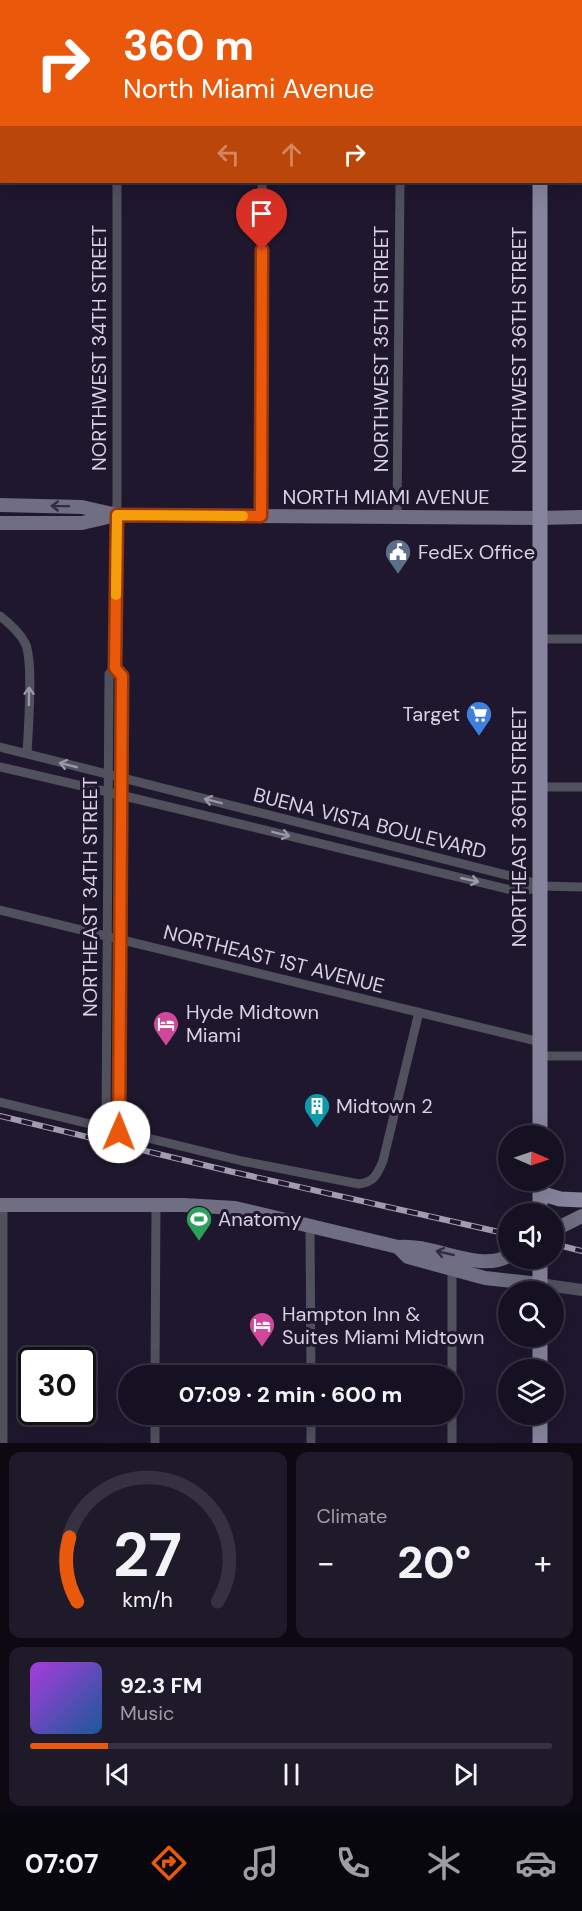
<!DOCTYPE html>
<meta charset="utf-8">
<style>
body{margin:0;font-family:"DM Sans",sans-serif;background:#1f1a2a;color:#f1f3f6;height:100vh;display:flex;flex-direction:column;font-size:22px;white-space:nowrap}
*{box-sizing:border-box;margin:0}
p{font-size:20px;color:#9e9da5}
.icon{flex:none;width:33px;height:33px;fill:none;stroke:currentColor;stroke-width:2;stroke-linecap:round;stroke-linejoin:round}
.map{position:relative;height:1443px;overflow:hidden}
.panel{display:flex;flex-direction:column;gap:9px;padding:9px;background:#0c0913;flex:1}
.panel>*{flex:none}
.banner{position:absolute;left:0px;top:0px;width:582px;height:183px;box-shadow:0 6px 24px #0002,0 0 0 2px #353140;background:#ea580c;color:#fff;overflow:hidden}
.needle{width:39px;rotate:92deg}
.fabs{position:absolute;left:498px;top:1125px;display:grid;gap:12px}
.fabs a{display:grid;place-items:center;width:66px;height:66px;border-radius:50%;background:#161122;box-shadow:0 6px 24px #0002,0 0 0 2px #353140;font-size:30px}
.speed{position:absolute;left:18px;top:1347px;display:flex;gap:12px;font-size:30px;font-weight:700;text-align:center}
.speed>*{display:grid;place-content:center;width:78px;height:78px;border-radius:50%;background:#161122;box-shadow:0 6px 24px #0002,0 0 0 2px #353140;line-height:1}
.speed .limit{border:3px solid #111;border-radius:9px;background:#fff;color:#111}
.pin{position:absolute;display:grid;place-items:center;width:51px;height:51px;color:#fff;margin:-62px -26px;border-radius:50% 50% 50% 0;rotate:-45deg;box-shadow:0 0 6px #0007}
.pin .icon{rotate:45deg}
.me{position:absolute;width:66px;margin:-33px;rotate:1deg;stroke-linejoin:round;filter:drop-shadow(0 0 4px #0008)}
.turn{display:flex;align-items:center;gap:21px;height:126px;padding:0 24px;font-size:27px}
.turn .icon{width:78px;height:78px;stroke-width:2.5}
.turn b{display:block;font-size:42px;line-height:51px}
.lanes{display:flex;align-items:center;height:57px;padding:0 24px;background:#0003;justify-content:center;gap:30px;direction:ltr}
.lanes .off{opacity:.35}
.big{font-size:45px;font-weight:800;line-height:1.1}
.panel .widget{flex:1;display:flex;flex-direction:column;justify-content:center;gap:9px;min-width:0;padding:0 21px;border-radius:12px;background:#1f1a2a}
.panel .dial{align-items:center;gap:0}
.dial svg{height:156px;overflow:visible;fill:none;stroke:#353140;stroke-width:7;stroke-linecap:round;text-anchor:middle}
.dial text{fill:#f1f3f6;stroke:none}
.song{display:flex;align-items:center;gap:18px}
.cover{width:72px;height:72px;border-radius:9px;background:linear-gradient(135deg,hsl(280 70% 55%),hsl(210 70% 35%))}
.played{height:6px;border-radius:3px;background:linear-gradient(90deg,#ea580c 15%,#353140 15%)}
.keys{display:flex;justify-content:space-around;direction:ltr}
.heat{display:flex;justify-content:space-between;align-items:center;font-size:33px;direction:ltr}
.panel .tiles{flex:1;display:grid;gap:9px;grid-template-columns:1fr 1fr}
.widget:last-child{grid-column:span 2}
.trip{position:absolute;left:118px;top:1365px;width:345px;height:60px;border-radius:30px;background:#161122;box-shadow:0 6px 24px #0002,0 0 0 2px #353140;font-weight:800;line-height:60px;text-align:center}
.menu{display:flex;height:96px;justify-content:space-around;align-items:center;background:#09070e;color:#9e9da5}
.menu .icon{width:42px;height:42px}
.menu .current{color:#ea580c}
.menu b{font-size:27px;color:#f1f3f6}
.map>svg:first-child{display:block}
.green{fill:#473a63}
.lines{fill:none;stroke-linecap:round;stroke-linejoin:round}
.minor{stroke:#51505d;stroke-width:9}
.tertiary{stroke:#51505d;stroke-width:12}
.secondary{stroke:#6f6e82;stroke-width:14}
.primary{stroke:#87859e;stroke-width:15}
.rail-casing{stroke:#a19cae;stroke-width:6}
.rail{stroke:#1e172e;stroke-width:4;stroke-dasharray:11;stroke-linecap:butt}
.oneway{stroke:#322d43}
.oneway2{stroke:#9b98a7}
.route-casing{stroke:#983908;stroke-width:15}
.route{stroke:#ea580c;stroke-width:10}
.slow{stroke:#f59e0b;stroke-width:10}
.labels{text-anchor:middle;stroke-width:6;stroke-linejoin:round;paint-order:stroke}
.street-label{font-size:20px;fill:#d7d3e3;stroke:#1e172e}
.poi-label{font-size:20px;fill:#d7d3e3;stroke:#1e172e;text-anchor:start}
</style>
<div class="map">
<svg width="582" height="1443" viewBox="0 0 582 1443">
<rect width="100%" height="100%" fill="#1e172e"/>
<path class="green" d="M132,0H329V1L132,2Z"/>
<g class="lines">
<path class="minor" d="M118,2V0
M400,2V0
M0,156H2
M580,161H582
M261,516L262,182
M397,517L400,182
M0,616C9,623 20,633 25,643C34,659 28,732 27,754
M540,639H582
M115,668L122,676L119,1132
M0,747L522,879L541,886L582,887
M0,767L108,792L507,889L522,891L540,887
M540,787H582
M0,910L540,1042
M540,1056H582
M0,1102L242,1161L359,1184C374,1182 377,1175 383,1161L419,1012
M106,1129L109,674L115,668L117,495V182
M3,1205V1443
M310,1225L311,1376
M452,1269V1376
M155,1376L156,1205
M311,1414V1443
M452,1414V1443
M155,1443V1414"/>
<path class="tertiary" d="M540,1284L582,1290"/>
<path class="secondary" d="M0,505L82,507L117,515L540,518L582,517
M0,523H82L112,516
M0,1205H184L235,1208L398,1247C432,1243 479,1273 508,1256
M554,1230L582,1216
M398,1247L408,1257L485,1278L540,1284"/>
<path class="primary" d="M540,0V2
M540,182V1136
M540,1193L560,1199L582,1200
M540,1214V1180
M540,1258V1292
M540,1370V1336
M540,1443V1414"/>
<g class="rail-casing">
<path id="rail" d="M0,1116L233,1172L508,1234
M554,1244L582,1251"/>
</g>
<use href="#rail" class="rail"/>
</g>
<defs><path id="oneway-shaft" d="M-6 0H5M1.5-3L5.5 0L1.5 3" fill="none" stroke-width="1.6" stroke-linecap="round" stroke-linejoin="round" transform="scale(1.5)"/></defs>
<g class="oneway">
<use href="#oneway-shaft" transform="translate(60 506) rotate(-179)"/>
<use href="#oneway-shaft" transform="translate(445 1253) rotate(-167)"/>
</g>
<g class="oneway2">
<use href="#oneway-shaft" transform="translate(29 696) rotate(-89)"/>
<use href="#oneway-shaft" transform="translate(68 765) rotate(-166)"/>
<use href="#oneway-shaft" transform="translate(213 801) rotate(-166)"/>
<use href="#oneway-shaft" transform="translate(281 834) rotate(14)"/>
<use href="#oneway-shaft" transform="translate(470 880) rotate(13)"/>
</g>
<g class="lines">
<g class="route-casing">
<path id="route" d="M119,1132L122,676L115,668L117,515L261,516L262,250"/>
</g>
<use href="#route" class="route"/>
<path class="slow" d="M116,595L117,515L243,516"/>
</g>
<defs>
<g id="civic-pin" transform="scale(1.35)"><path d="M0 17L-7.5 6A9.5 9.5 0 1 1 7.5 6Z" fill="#5c6f8a" stroke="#1e172e"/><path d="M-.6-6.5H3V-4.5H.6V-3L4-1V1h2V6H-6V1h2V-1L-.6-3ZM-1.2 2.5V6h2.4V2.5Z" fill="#fff"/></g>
<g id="supermarket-pin" transform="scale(1.35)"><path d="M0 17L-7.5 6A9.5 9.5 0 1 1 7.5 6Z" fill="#3f7fe0" stroke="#1e172e"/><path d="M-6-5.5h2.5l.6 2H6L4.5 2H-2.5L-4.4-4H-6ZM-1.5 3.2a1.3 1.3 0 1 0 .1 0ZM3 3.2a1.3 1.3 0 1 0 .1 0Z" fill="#fff"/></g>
<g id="hotel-pin" transform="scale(1.35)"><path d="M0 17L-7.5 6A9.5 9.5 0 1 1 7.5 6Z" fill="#d1479c" stroke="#1e172e"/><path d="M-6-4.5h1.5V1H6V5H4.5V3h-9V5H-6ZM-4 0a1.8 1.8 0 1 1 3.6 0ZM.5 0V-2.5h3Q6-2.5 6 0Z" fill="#fff"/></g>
<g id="building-pin" transform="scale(1.35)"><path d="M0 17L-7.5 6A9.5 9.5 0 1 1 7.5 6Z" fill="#0f9aa8" stroke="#1e172e"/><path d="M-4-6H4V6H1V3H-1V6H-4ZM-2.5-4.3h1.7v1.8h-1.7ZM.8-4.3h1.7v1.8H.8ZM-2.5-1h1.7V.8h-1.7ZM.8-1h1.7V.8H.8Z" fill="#fff"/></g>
<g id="stadium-pin" transform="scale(1.35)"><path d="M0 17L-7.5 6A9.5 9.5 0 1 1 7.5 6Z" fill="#2e9e5b" stroke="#1e172e"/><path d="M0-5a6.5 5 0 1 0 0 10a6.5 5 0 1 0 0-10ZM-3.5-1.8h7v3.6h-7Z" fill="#fff"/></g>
</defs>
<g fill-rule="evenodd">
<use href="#civic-pin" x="398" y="552"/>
<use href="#supermarket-pin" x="479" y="714"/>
<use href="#hotel-pin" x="166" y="1024"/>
<use href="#building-pin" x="317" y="1106"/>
<use href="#stadium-pin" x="199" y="1219"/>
<use href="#hotel-pin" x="262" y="1325"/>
</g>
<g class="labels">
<g class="street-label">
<text transform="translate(99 348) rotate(-90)" y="7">NORTHWEST 34TH STREET</text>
<text transform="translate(381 349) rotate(-90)" y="7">NORTHWEST 35TH STREET</text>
<text transform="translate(519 350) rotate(-90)" y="7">NORTHWEST 36TH STREET</text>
<text x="386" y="504">NORTH MIAMI AVENUE</text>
<text transform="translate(370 823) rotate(14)" y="7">BUENA VISTA BOULEVARD</text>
<text transform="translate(519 827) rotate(-90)" y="7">NORTHEAST 36TH STREET</text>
<text transform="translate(90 897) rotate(-90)" y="7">NORTHEAST 34TH STREET</text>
<text transform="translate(274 959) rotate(14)" y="7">NORTHEAST 1ST AVENUE</text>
</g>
<g class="poi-label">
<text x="418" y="559">FedEx Office</text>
<text x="460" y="721" text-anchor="end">Target</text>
<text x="186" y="1019">Hyde Midtown<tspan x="186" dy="23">Miami</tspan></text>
<text x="336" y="1113">Midtown 2</text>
<text x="218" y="1226">Anatomy</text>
<text x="282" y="1321">Hampton Inn &amp;<tspan x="282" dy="23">Suites Miami Midtown</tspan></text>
</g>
</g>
</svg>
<div class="fabs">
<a><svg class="needle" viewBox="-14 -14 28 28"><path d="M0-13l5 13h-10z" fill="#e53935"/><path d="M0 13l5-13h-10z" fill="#9e9da5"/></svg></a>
<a><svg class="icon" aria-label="sound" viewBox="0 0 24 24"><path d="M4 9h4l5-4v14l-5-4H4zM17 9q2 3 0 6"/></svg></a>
<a><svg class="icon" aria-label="search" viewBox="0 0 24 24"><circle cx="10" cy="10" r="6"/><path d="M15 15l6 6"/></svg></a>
<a><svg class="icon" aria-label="layers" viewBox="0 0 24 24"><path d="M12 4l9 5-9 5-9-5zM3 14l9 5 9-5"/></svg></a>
</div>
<div class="speed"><div class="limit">30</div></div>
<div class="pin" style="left:262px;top:250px;background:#d93025"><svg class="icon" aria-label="arrive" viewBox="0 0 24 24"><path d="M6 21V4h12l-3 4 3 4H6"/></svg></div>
<svg class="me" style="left:119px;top:1132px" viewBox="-20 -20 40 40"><circle r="19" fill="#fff"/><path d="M0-13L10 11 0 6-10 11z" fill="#ea580c"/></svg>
<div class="trip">07:09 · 2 min · 600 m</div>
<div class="banner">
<div class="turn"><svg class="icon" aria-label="right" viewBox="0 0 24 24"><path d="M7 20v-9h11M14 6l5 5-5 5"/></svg><div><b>360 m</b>North Miami Avenue</div></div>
<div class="lanes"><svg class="icon off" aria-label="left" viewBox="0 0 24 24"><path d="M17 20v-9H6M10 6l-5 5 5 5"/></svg><svg class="icon off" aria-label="ahead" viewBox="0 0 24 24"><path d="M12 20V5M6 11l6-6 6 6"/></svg><svg class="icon" aria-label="right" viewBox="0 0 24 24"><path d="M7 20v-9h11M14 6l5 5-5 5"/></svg></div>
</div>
</div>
<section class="panel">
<div class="tiles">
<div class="widget dial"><svg viewBox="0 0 100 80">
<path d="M14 69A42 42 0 1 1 86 69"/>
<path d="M14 69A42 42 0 0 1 10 36" stroke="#ea580c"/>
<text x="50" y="56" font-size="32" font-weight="700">27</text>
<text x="50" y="72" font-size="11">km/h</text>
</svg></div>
<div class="widget"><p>Climate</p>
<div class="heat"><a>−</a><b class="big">20°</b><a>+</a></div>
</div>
<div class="widget">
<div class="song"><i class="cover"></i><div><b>92.3 FM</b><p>Music</p></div></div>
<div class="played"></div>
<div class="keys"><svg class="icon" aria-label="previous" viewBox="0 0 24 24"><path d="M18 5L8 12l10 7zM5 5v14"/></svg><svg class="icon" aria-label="pause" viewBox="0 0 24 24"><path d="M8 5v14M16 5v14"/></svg><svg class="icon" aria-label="next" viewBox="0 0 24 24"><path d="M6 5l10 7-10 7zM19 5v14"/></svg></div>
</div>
</div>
</section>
<nav class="menu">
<b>07:07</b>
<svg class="icon current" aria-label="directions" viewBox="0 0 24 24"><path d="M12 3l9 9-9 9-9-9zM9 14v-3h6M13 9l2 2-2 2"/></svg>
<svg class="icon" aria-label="music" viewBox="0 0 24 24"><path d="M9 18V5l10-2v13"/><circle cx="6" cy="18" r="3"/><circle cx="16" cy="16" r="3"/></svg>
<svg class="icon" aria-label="phone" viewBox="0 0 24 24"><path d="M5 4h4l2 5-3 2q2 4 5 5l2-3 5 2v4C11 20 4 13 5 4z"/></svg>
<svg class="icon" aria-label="climate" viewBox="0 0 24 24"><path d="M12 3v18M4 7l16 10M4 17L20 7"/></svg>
<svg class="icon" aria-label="car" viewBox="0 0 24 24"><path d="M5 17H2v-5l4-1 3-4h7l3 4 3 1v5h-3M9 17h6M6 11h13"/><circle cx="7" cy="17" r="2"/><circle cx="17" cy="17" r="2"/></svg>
</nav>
